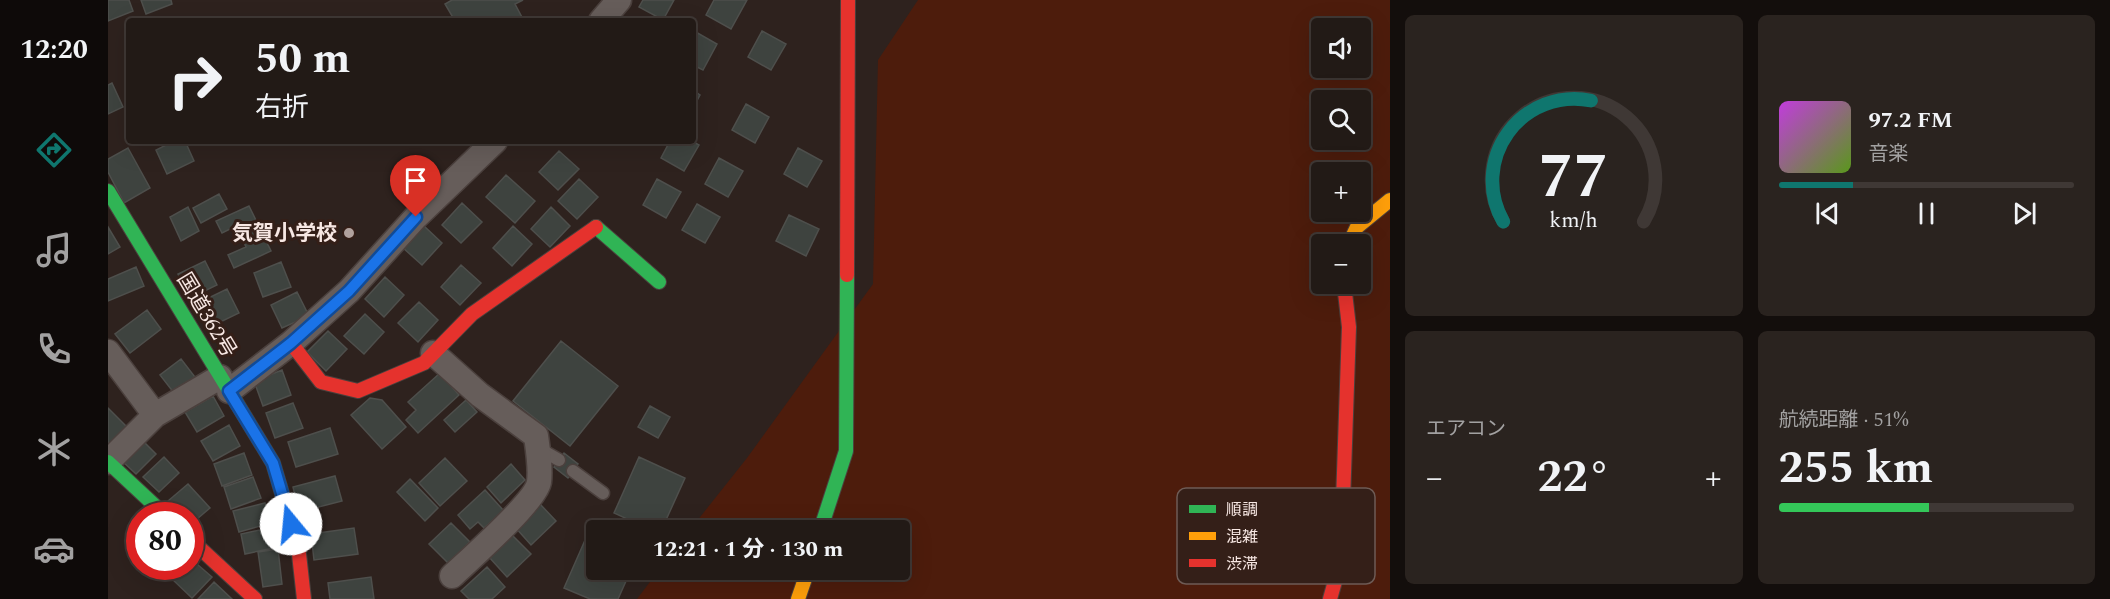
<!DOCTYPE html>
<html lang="ja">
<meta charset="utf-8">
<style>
body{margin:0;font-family:Spectral,"Noto Sans JP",serif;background:#2a231f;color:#f1f3f6;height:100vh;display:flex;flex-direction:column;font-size:22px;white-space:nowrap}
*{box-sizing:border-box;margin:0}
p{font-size:20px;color:#a2a1a1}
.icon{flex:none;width:33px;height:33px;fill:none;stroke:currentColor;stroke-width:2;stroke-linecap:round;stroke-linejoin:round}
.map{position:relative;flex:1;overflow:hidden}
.sheet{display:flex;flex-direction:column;gap:15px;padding:15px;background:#130e0c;width:720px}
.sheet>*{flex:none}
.banner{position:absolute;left:18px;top:18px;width:570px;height:126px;border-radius:6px;box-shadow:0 6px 24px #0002,0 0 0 2px #3f3835;background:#221a16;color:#f1f3f6;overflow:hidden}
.buttons{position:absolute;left:1203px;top:18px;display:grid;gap:12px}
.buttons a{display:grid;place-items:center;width:60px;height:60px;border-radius:6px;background:#221a16;box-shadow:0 6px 24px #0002,0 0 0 2px #3f3835;font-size:30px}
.speed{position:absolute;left:18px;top:502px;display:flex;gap:12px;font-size:30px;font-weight:700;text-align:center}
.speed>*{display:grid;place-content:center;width:78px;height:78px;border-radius:50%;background:#221a16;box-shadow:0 6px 24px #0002,0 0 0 2px #3f3835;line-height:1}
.speed .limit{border:9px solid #d22;background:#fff;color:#111}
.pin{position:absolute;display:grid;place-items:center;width:51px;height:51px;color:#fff;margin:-62px -26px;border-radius:50% 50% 50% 0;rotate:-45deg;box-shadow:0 0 6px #0007}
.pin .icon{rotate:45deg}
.me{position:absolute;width:66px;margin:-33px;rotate:343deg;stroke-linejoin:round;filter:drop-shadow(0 0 4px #0008)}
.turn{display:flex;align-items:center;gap:21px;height:126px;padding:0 30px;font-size:27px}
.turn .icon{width:78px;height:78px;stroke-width:2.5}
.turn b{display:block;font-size:42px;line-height:51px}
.big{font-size:45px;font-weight:700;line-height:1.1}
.sheet .widget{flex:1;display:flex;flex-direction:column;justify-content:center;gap:9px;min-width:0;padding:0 21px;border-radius:9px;background:#2a231f}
.sheet .dial{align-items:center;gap:0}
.dial svg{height:156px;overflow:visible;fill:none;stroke:#3f3835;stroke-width:7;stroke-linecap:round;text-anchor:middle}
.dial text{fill:#f1f3f6;stroke:none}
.song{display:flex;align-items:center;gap:18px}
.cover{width:72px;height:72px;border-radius:9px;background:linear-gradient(135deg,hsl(290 70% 55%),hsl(90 70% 35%))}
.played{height:6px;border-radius:3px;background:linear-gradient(90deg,#0f766e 25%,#3f3835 25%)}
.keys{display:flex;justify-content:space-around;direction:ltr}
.heat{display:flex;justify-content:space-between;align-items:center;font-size:33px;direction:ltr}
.charge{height:9px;border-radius:4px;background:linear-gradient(90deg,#34c759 51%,#3f3835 0)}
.sheet .tiles{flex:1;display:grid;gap:15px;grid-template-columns:repeat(2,1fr)}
.trip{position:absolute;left:478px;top:520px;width:324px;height:60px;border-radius:6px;background:#221a16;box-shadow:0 6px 24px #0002,0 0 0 2px #3f3835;font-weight:700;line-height:60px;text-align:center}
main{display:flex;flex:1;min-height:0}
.menu{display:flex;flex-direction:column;width:108px;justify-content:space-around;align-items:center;background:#0e0a09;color:#a2a1a1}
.menu .icon{width:42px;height:42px}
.menu .selected{color:#0f766e}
.menu b{font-size:27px;color:#f1f3f6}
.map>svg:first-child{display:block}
.green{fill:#4d1c0c;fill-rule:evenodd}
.building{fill:#3e433f;stroke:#4e4f4c;stroke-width:1.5}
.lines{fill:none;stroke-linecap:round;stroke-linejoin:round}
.lane-casing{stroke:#4b403d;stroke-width:15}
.street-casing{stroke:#4b403d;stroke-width:27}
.fast-casing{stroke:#4b403d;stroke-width:16}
.slow-casing{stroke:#4b403d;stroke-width:16}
.jam-casing{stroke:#4b403d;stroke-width:16}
.lane{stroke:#665d5a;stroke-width:12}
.street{stroke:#665d5a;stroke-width:24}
.fast{stroke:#30b455;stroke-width:14}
.slow{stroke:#ff9f0a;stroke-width:14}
.jam{stroke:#e5322d;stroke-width:14}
.route-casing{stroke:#114b97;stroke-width:15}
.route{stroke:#1a73e8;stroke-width:10}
.poi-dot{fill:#b1a29e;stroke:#341f18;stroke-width:2}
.labels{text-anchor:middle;stroke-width:6;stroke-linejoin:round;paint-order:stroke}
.poi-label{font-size:21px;font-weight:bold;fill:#f7e7e3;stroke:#341f18;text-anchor:end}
.street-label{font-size:21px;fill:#f7e7e3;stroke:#341f18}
.key{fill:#341f18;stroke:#6e5b55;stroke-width:1.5}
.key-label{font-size:16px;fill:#f7e7e3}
</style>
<main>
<nav class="menu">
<b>12:20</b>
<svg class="icon selected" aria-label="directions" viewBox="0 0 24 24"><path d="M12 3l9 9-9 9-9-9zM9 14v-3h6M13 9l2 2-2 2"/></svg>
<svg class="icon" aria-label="music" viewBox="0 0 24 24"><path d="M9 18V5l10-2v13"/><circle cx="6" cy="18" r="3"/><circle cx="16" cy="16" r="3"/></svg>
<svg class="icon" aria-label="phone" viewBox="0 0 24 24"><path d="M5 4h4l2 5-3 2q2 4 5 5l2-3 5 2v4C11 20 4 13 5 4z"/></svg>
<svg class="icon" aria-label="climate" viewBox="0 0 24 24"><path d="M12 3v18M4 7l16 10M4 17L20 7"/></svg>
<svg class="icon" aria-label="car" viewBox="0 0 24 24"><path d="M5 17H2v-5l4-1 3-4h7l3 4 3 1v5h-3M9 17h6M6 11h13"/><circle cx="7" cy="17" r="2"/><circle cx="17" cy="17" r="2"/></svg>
</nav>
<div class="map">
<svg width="1282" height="599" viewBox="0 0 1282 599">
<rect width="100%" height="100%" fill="#2e221e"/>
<path class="green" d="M810,0H1282V599H529L551,570H792V531H581L639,458L765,284L770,60ZM1214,28H1252V68H1214ZM1214,100H1252V140H1214ZM1214,172H1252V212H1214ZM1214,244H1252V284H1214Z"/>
<path class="building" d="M0,0H21L25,11L0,21Z
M33,0H63L64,4L38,14Z
M344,0H415L407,4L416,21H347L337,4Z
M535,0H566L555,20L531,7Z
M606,0H639L623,29L598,15Z
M586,31L609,44L595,70L585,65Z
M654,31L678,44L663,70L640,57Z
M4,83L15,107L0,114V85Z
M585,90L592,95L585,108Z
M638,104L661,117L647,143L624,130Z
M66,141H77L86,161L59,174L48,150Z
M562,141H584L591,145L576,171L553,158Z
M20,148L42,188L16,203L0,172V159Z
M690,148L714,161L699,187L676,174Z
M451,151L471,169L450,190L431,172Z
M611,158L635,171L620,197L597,184Z
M398,175L427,201L407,223L378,197Z
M471,179L490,197L469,219L450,201Z
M549,179L573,192L558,218L535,205Z
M111,194L119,209L93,223L85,208Z
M354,203L374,222L353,243L334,225Z
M589,204L612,217L597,243L574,230Z
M141,206L163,251L126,268L120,255L138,247L128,226L114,233L108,221Z
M80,207L91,231L73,241L62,217Z
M443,207L462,226L442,247L423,229Z
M681,215L711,229L698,256L668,241Z
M315,225L334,243L314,265L294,247Z
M405,226L424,244L404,266L385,248Z
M0,227L12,247L0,254Z
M97,261L109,285L82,298L70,274Z
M173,262L183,287L155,297L146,273Z
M353,265L373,283L352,305L333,287Z
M28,267L36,286L0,301V279Z
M277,277L296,295L276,317L257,299Z
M119,289L131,313L104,326L92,302Z
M189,292L201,316L174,328L163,305Z
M311,302L330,320L310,342L290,323Z
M39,310L53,329L22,353L7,334Z
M257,314L276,332L256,354L236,336Z
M220,331L239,349L218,371L199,352Z
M453,341L510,386L462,446L405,401Z
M73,359L87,377L66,393L52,375Z
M174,370L183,395L155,406L146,381Z
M332,373L351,395L310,433L298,420L308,410L300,402Z
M105,396L116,416L89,432L77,412Z
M262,398L274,400L298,427L274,449L243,415Z
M358,400L369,412L347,432L336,420Z
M185,403L195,428L167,438L158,413Z
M542,406L562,417L550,438L530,427Z
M0,408L20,428L4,446L0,442Z
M121,425L132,446L105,461L93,441Z
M222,428L230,454L188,467L180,442Z
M33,439L48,454L28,474L12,459Z
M136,453L144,475L114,486L106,464Z
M456,453L470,464L460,478L446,467Z
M56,457L71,473L51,492L35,477Z
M531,457L577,478L553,531H545L506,513Z
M337,458L359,481L332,506L311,483Z
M403,464L417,480L393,503L379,487Z
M227,476L234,501L191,512L185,487Z
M145,477L153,498L123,509L116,487Z
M302,479L330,508L317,521L289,492Z
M80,484L102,508L82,525V516H74L60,501Z
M377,490L396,511L376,528L370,522L362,529L350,515Z
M157,503L163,523L131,532L125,511Z
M432,504L448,521L423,545L407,527Z
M485,522L505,531H489V570H523L510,599H482L456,588Z
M343,523L362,542L340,563L321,544Z
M166,527L170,547L137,554L133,534Z
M246,528L250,554L206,560L203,534Z
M404,535L423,554L399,577L381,557Z
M32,539V554L24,547Z
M170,549L174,584L155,587L150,552Z
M82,558L104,577L84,598L63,578L74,567H82Z
M379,567L397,587L384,599H361L353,591Z
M263,577L266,599H222L220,583Z
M106,582L124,599H90Z"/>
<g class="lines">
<g class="lane-casing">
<path id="lane" d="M430,448L451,460
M465,471L495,493"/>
</g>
<g class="street-casing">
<path id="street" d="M493,21L511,0
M0,352L47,415
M325,353L372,395L428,436C430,450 433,468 431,482C428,501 361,560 344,576
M121,391L183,343L241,291L308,217L387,141
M0,462L47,415L112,377"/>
</g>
<g class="fast-casing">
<path id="fast" d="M0,191L165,463L181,517
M488,227L551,282
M0,462L58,516
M712,531L738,451L739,275"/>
</g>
<g class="slow-casing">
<path id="slow" d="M1241,244L1249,227L1282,200
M690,599L700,570"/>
</g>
<g class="jam-casing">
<path id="jam" d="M739,275L740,0
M183,343L213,382L250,391L316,363L364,314L488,227
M181,517L190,545L196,599
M82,539L147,599
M1222,599L1233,560L1241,327L1236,284"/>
</g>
<use href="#lane" class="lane"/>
<use href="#street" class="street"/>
<use href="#fast" class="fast"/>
<use href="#slow" class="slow"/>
<use href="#jam" class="jam"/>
</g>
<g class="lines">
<g class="route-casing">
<path id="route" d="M183,524L165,463L121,391L183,343L241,291L308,217"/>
</g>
<use href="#route" class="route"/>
</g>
<circle class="poi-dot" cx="241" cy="233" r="6"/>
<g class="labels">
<g class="poi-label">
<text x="229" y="240">気賀小学校</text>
</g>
<g class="street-label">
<text transform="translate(99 315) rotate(59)" y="7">国道362号</text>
</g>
</g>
<rect x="1069" y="488" width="198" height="96" rx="9" class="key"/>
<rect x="1081" y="505" width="27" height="8" fill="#30b455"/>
<rect x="1081" y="532" width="27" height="8" fill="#ff9f0a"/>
<rect x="1081" y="559" width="27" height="8" fill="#e5322d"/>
<g class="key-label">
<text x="1118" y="515">順調</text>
<text x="1118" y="542">混雑</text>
<text x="1118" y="569">渋滞</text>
</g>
</svg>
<div class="buttons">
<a><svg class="icon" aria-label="sound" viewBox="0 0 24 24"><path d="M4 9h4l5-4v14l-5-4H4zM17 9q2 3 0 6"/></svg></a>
<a><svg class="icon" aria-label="search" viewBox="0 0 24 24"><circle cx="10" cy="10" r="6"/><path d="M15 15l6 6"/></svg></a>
<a>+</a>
<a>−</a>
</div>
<div class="speed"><div class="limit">80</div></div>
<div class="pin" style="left:308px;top:217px;background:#d93025"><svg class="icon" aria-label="arrive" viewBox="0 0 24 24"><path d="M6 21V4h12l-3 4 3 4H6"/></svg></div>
<svg class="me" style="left:183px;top:524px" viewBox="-20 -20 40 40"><circle r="19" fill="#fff"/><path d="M0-13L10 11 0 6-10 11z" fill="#1a73e8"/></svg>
<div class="trip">12:21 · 1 分 · 130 m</div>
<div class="banner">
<div class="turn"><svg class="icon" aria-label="right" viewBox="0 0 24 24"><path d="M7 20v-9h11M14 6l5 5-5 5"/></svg><div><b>50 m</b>右折</div></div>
</div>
</div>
<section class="sheet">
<div class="tiles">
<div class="widget dial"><svg viewBox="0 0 100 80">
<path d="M14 69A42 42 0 1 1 86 69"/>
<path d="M14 69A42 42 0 0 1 59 7" stroke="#0f766e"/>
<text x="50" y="56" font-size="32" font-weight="700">77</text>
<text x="50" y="72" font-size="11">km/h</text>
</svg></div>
<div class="widget">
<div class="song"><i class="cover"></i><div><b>97.2 FM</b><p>音楽</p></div></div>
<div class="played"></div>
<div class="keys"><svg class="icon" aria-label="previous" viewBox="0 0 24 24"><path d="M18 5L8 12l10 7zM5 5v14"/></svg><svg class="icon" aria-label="pause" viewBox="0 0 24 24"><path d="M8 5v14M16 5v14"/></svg><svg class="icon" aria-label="next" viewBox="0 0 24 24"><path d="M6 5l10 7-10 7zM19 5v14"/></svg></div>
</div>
<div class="widget"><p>エアコン</p>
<div class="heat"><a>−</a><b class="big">22°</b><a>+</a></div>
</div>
<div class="widget"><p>航続距離 · 51%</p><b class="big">255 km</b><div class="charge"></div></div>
</div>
</section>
</main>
